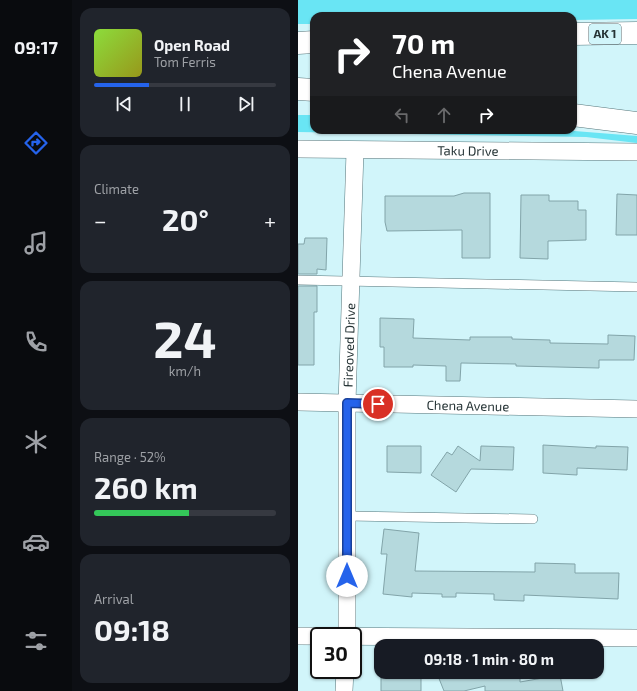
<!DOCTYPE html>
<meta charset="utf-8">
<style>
body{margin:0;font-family:"Exo 2",sans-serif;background:#20242c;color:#f1f3f6;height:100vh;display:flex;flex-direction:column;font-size:15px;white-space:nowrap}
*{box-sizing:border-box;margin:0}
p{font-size:13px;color:#9ea1a6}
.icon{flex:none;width:22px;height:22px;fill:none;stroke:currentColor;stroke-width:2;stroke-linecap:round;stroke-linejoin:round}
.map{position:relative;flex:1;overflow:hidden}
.sheet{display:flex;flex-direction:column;gap:8px;padding:8px;background:#0d0f14;width:226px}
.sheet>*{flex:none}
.hud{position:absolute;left:12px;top:12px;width:267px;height:122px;border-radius:12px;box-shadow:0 1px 3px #0004;background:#202124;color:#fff;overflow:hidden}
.speed{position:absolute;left:12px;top:627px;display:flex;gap:8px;font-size:20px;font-weight:700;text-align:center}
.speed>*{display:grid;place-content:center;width:52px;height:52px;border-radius:50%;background:#171b24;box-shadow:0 1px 3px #0004;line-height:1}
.speed .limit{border:2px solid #111;border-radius:6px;background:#fff;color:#111}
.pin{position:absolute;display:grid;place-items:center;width:34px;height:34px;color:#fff;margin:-17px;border:2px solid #fff;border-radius:50%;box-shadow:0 1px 4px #0007}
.me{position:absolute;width:44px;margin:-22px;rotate:0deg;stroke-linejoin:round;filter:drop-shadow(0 0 3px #0008)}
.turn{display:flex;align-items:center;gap:14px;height:84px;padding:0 16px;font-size:18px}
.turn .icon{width:52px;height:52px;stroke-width:2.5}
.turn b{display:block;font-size:28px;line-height:34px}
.lanes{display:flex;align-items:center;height:38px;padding:0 16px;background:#0003;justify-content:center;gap:20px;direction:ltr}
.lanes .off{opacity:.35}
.big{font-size:30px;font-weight:700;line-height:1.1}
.sheet .card{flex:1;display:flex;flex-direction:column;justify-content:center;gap:6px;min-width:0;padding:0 14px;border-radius:12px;background:#20242c}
.sheet .dial{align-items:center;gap:0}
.dial b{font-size:52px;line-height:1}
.song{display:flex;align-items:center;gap:12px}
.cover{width:48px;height:48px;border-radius:6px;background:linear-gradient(135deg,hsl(90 70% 55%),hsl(60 70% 35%))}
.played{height:4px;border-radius:2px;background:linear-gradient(90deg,#2563eb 30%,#363941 30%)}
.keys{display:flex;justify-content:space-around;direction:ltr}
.heat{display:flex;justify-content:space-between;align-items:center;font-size:22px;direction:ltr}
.charge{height:6px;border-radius:3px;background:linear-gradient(90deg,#34c759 52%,#363941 0)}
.trip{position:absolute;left:76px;top:639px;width:230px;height:40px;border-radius:12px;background:#171b24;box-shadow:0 1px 3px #0004;font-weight:700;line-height:40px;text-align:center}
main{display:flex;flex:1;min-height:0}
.menu{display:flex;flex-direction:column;width:72px;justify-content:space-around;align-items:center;background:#090b0e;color:#9ea1a6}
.menu .icon{width:28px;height:28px}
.menu .current{color:#2563eb}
.menu b{font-size:18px;color:#f1f3f6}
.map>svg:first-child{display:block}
.green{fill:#69e5f4}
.building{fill:#b5d9dd;stroke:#82a4a9}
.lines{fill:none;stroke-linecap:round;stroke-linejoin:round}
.lane-casing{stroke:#56767b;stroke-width:10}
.street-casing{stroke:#56767b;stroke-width:18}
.highway-casing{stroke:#56767b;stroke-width:23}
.lane{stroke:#fff;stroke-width:9}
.street{stroke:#fff;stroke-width:17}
.highway{stroke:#fff;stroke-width:22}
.route-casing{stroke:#184099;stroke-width:10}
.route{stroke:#2563eb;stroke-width:7}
.labels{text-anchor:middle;stroke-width:4;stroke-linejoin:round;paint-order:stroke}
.shield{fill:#d1f5fa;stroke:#596d70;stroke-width:1}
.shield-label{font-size:12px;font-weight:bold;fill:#253335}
.street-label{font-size:13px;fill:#253335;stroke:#d1f5fa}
</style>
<main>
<nav class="menu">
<b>09:17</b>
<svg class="icon current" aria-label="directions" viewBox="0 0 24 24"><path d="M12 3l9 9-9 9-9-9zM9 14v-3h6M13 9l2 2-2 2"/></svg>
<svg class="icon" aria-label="music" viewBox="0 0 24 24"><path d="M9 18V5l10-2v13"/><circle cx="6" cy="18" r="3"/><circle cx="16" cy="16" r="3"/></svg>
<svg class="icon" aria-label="phone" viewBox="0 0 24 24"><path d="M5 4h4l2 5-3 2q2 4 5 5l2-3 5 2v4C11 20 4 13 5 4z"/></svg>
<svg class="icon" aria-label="climate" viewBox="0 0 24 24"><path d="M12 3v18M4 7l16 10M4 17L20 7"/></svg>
<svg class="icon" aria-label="car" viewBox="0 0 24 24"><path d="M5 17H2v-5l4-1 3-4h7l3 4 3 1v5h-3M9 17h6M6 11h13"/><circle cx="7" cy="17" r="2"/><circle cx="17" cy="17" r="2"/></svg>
<svg class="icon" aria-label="filters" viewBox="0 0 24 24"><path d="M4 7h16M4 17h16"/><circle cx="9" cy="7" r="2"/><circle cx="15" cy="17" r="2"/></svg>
</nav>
<section class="sheet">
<div class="card">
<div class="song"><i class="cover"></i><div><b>Open Road</b><p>Tom Ferris</p></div></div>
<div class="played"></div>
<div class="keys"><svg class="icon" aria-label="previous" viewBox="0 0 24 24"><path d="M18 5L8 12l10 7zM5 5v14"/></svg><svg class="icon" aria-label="pause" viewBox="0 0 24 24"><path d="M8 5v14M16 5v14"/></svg><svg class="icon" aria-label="next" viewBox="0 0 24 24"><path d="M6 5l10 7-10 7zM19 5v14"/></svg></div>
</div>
<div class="card"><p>Climate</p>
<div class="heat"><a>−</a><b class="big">20°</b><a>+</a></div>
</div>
<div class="card dial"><b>24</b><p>km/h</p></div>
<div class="card"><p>Range · 52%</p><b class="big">260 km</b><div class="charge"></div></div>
<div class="card"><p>Arrival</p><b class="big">09:18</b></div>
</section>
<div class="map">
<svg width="339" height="691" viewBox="0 0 339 691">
<rect width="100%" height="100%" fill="#d1f5fa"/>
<path class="green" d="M0,0H339V19L275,20V16H16V24H0Z
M0,115H16V130H264L339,136V143L288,137L0,132Z"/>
<path class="building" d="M166,193H192V258H164V230L89,231L87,222V196H156Z
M319,194L339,195V235H318Z
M223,195H251V201H280V210H288V240L250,241V259L222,258Z
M7,238H29L28,270L19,269V274H0V244H6Z
M0,286H19V312H16V365H0Z
M82,318L116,319L115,338L172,340V337H214V339L252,340V343L310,344V335L337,336L336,360H301V368L218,366V364L163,363L162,381H148V366L115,365V367H86V347H82Z
M245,445L298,448V446L330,447L329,470L279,468V475L245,473Z
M89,446H123V473L89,472Z
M160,446L182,461L183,446L216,447L215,470L173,469L158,492L133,475L149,452L154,455Z
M86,529L121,533L117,571L237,572V563L277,564V573H321L320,599L226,595V601L196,600V594L158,593V597H144V594L114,593V597L85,594L89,554H83Z
M154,672L222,674V682L262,675L265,691H187V686L166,691H146L140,676Z
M83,676H123V691H83Z"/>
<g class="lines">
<g class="lane-casing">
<path id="lane" d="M0,280L339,287
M49,516L235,519"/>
</g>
<g class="street-casing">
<g id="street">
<path id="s1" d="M0,149L339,152"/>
<path id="s2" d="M0,402L339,409"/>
<path d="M0,636L339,638"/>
<path id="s3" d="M49,636V403L57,151"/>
<path d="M46,691L47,670"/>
</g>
</g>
<g class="highway-casing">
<path id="highway" d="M275,34L339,33
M0,43L16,42
M0,89L16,90
M275,115L339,123"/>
</g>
<use href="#lane" class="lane"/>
<use href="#street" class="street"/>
<use href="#highway" class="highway"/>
</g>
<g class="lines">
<g class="route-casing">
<path id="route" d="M49,576V403L80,404"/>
</g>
<use href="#route" class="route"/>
</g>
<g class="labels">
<rect class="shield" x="291" y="24" width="32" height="20" rx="3"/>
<g class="shield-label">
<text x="307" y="38">AK 1</text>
</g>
<g class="street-label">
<text dy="5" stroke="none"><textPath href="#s1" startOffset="170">Taku Drive</textPath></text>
<text dy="5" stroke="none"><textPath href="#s3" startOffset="291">Fireoved Drive</textPath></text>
<text dy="5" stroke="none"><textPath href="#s2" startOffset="170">Chena Avenue</textPath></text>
</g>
</g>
</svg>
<div class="speed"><div class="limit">30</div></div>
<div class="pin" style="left:80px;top:404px;background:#d93025"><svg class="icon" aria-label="arrive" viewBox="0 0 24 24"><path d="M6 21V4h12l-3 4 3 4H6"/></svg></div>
<svg class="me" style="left:49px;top:576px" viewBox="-20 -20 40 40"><circle r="19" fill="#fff"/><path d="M0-13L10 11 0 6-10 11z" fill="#2563eb"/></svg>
<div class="trip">09:18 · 1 min · 80 m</div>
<div class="hud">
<div class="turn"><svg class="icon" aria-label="right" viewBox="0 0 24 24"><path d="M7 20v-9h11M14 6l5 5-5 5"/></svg><div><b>70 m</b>Chena Avenue</div></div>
<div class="lanes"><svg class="icon off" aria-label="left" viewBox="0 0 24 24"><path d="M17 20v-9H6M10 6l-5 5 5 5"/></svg><svg class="icon off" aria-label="ahead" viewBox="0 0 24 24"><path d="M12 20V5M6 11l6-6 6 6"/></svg><svg class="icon" aria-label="right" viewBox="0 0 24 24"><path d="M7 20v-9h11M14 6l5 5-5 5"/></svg></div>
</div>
</div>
</main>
